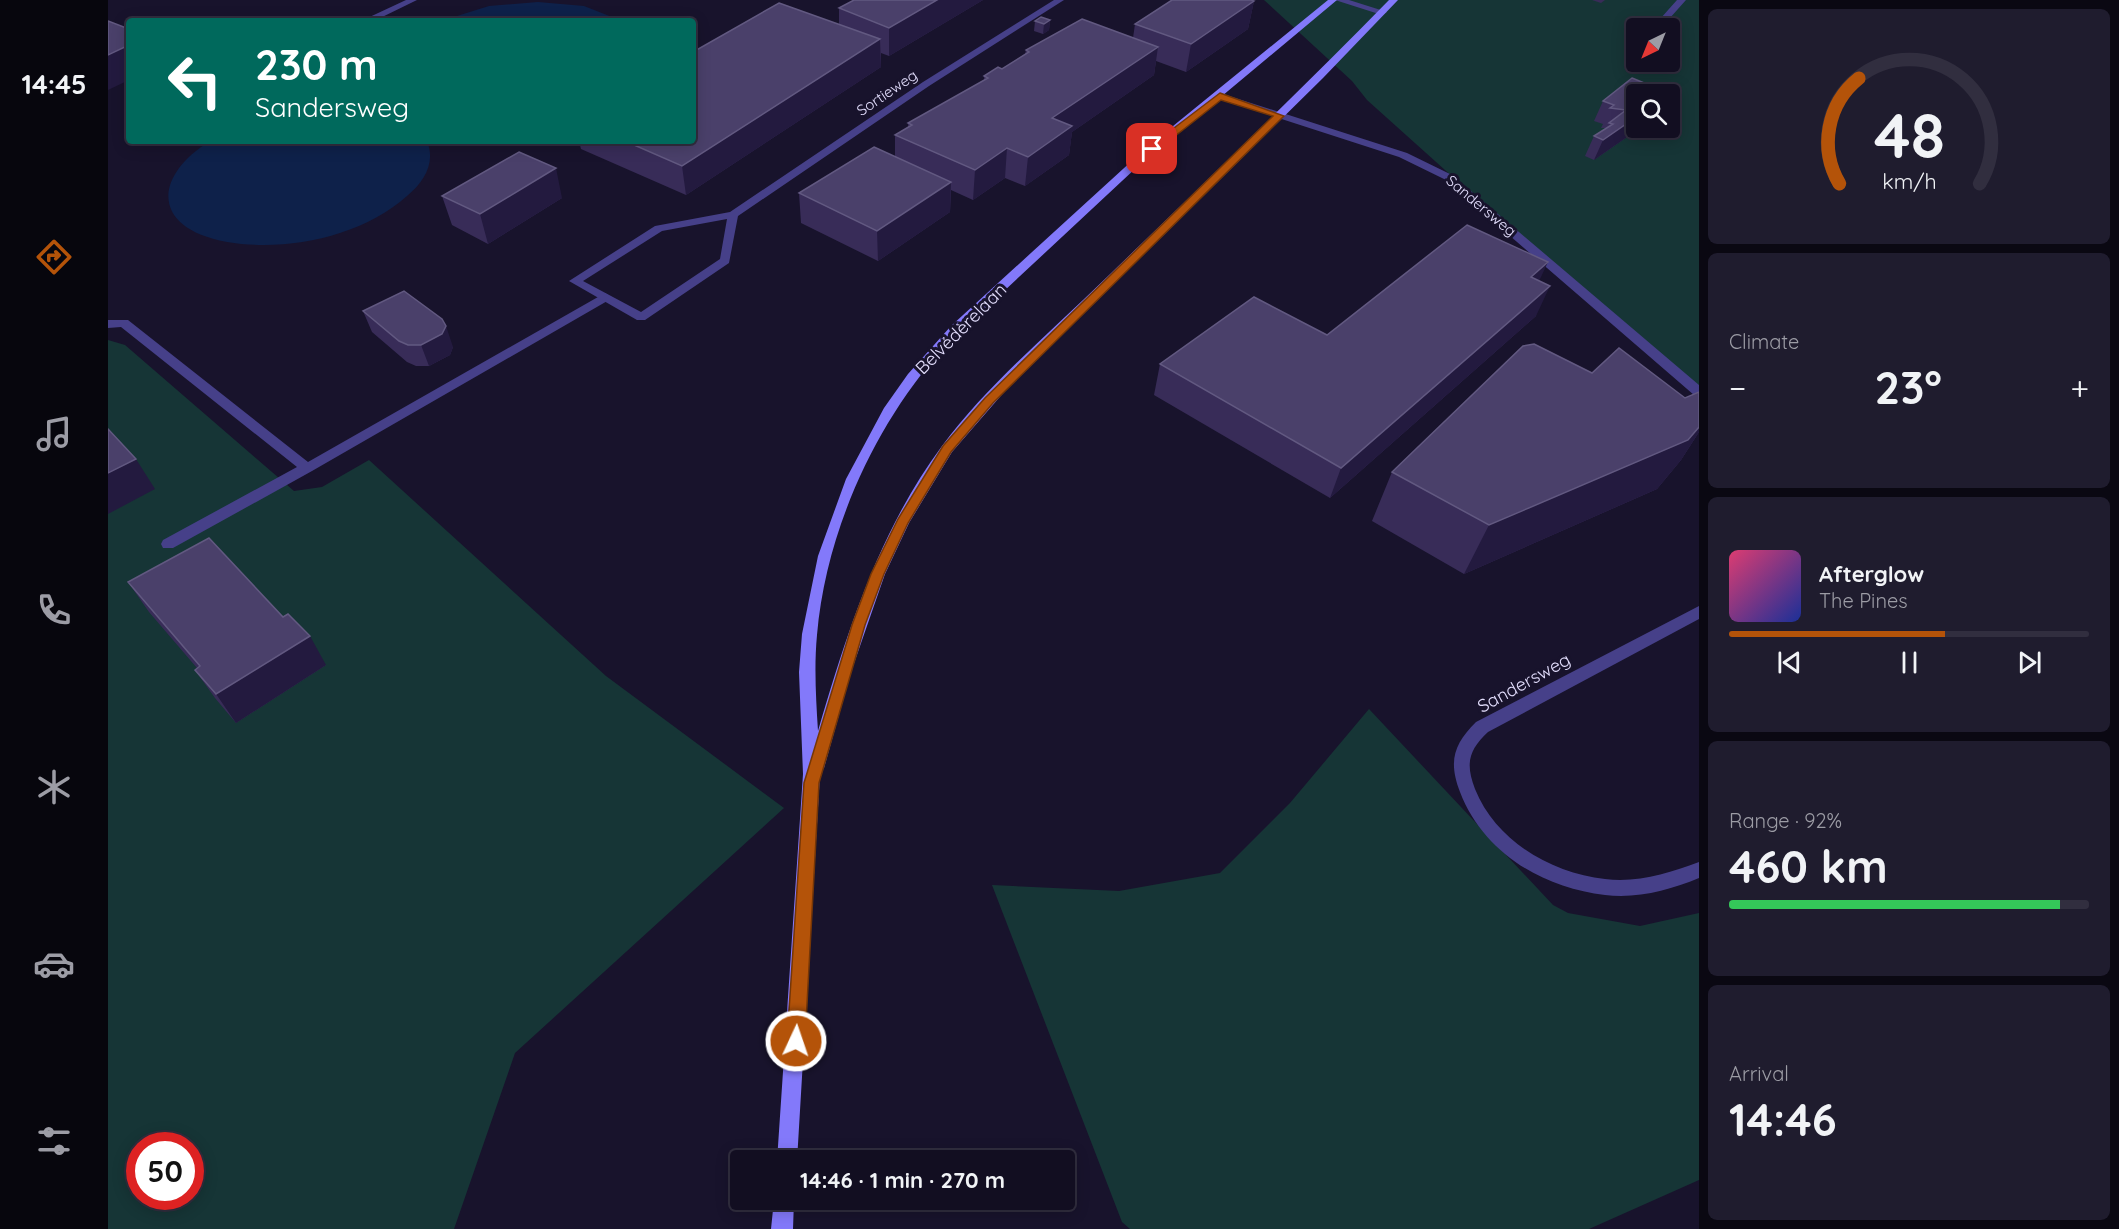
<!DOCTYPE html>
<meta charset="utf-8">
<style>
body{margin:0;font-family:Quicksand,sans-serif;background:#1f1c2e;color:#f1f3f6;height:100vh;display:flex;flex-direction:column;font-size:22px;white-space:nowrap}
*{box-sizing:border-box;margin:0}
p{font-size:20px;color:#9c9ca5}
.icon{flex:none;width:33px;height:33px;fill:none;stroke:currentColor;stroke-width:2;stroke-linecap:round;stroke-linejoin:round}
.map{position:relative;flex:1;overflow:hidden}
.sheet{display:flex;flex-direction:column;gap:9px;padding:9px;background:#0a0812;width:420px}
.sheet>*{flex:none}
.top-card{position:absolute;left:18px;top:18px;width:570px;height:126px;border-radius:6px;box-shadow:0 3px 15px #0003,0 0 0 2px #312e3f;background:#00695c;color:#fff;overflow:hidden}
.needle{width:39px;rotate:223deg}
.tools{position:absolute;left:1518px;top:18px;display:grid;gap:12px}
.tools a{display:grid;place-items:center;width:54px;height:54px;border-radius:6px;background:#120e21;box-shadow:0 3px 15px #0003,0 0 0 2px #312e3f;font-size:30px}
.speed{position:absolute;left:18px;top:1132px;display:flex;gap:12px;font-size:30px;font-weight:700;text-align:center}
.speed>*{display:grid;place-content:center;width:78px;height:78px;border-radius:50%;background:#120e21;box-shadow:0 3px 15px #0003,0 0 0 2px #312e3f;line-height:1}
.speed .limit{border:9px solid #d22;background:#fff;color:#111}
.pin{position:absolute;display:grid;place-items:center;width:51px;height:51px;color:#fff;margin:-26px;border-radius:12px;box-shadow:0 3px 9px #0006}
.me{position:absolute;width:66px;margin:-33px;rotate:3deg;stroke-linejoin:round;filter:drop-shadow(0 0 4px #0008)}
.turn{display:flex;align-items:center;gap:21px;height:126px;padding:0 30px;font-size:27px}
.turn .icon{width:78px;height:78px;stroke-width:2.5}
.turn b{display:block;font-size:42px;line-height:51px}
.big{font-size:45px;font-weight:700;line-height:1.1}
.sheet .widget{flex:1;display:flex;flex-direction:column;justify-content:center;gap:9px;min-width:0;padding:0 21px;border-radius:9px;background:#1f1c2e}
.sheet .dial{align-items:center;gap:0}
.dial svg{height:156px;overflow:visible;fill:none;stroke:#312e3f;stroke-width:7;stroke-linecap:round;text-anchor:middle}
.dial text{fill:#f1f3f6;stroke:none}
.song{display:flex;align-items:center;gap:18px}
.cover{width:72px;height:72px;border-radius:9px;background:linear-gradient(135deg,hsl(340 70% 55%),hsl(230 70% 35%))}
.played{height:6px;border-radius:3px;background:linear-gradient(90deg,#b45309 60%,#312e3f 60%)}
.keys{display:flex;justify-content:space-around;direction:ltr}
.heat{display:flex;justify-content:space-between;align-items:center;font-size:33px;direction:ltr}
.charge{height:9px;border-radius:4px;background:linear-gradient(90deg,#34c759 92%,#312e3f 0)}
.trip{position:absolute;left:622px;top:1150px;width:345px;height:60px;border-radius:6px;background:#120e21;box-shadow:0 3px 15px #0003,0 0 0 2px #312e3f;font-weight:700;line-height:60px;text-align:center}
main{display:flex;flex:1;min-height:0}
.tabs{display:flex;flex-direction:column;width:108px;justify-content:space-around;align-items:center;background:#07060d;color:#9c9ca5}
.tabs .icon{width:42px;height:42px}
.tabs .selected{color:#b45309}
.tabs b{font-size:27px;color:#f1f3f6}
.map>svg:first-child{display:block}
.green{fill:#163536;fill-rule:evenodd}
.water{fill:#0e214a}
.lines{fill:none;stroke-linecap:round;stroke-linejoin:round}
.service{fill:#464089;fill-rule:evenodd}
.minor{fill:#464089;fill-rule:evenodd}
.secondary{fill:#8379fa;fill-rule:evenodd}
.wall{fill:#382c58}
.shaded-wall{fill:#231a3f}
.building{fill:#4a406a;stroke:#625981;stroke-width:1.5}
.route{fill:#b45309;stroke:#753606;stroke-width:1.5}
.labels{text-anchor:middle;stroke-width:6;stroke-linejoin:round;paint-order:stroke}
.far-street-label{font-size:15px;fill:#e4dffe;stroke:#18132c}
.street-label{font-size:18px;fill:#e4dffe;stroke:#18132c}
</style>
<main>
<nav class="tabs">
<b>14:45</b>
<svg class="icon selected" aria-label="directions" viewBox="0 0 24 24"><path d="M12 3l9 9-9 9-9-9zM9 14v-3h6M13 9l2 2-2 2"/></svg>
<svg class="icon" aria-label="music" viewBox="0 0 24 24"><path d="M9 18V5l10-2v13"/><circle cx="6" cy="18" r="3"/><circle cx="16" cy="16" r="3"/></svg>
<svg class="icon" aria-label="phone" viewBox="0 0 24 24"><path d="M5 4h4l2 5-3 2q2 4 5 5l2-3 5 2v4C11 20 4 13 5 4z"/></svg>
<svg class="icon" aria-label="climate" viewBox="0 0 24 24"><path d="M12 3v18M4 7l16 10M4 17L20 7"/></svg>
<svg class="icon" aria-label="car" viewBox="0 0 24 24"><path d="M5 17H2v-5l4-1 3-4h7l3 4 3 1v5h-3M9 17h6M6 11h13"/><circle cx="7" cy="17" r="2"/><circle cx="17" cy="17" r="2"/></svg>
<svg class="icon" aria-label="filters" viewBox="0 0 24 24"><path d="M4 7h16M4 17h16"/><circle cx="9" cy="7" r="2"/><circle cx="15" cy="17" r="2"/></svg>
</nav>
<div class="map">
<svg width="1591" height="1229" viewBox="0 0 1591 1229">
<rect width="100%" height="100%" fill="#18132c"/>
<path class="green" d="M1156,0H1591V398L1259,100L1244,81ZM1528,28H1562V62H1528ZM1528,94H1562V128H1528Z
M0,340L17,345L186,491L214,487L261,460L498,676L676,808L407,1053L346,1229H0ZM32,1146H82V1197H32Z
M1261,709L1445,905L1460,913L1532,926L1591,913V1180L1481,1229H1022L1014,1222L884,885L1011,891L1112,873L1182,803Z"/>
<path class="water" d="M430,2L476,6L514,21H333L381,6Z
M102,141H319C328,163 316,182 299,196C253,237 178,252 119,242C45,229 43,178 102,141Z"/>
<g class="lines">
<path class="service" d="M298,0H309L266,21H253Z
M1569,0H1578L1553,28H1544Z
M497,293L503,297L501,300L204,471L65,548H55L53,544L55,540L189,467L13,327L0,328V320H20L200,462Z"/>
<path class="minor" d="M946,0H956L821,86L630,216L621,263L537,320H529L461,281L547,226L622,212L815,82ZM619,219L612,259L533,312L475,281L554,231Z
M1227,0H1241L1279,12L1274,15Z
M1109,94H1115L1299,153L1344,175L1591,385V396L1586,395L1336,179L1291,157L1109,98Z
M1591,606V619L1380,732C1361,750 1357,763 1367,789C1388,841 1443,873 1497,879C1530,883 1561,873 1591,862V878C1562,890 1529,899 1497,895C1434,888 1375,852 1352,792C1340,761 1346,744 1368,722Z"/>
<path class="secondary" d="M1220,0H1229L1029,167L836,347C767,424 718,531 709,635C706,667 708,699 710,731C739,632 772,529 834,446C880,384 942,333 997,279C1092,187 1188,95 1281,0H1290L1215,78L897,391L844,452L801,523L777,574L743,672L716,768L712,774L689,1161H669L695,774L691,672L694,634L710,556L738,479L776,408L800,374L843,326L1038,148Z
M666,1200H686L685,1229H663Z"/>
</g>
<path class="wall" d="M746,0H875L781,56L773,53V67L578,195L473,149L471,141H585L731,24V8Z
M1484,0H1497L1493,3Z
M1146,1L1140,29L1078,72L1048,61L1046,75L964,132L961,155L917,186L897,178L865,200L843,190L842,212L770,261L693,223L691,193L787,157V135L800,127V123L876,80V76L894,69L917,54L918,50L1025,38L1027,24Z
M942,20L941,30L935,34L926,31L927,21Z
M1546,87L1528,128H1532L1486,160L1477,156L1486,136L1498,128H1493L1495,124L1486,121L1495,101Z
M334,196L454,198L380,244L344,225Z
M1431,281L1428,316L1222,498L1046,395L1052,364L1219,335Z
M255,311L345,347L342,355L321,366H308L299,362L264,332Z
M1484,373L1577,398L1591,392V432L1573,460L1549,489L1356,574L1264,521L1284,472Z
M20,582L218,665L128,723L107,698L87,670L89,668L41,612Z"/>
<path class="shaded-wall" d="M829,0H875L781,56V28Z
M1146,1L1140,29L1078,72L1083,44Z
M942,20L941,30L935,34L936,24Z
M772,39L773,67L578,195L574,166Z
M21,45V80L0,90V55Z
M1050,47L1046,75L964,132L961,155L917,186L920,157L944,118Z
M1528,117V128H1532L1486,160L1495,140Z
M357,141H364L358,144Z
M899,148L897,178L865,200L867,170Z
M448,168L454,198L380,244L372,214Z
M843,182L842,212L770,261L769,231Z
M1440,262L1426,292L1423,277Z
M1442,286L1428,316L1222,498L1233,468Z
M338,326L345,347L342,355L321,366L313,345Z
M1591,427V432L1573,460L1549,489L1356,574L1381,525Z
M28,459L47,489L0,514V473Z
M202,636L218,665L128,723L108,694Z"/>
<path class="building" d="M746,0H829L781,28L731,8Z
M1064,0H1143L1146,1L1083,44L1027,24Z
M671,3L772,39L574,166L517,141H585V52Z
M933,17L942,20L936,24L927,21Z
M974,19L1050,47L944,118L964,126L920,157L899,148L867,170L787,135L804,125L800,123L880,78L876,76L890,67L894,69L921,52L918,50Z
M0,21L21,29V45L0,55Z
M1524,78L1546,87L1539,92L1546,94H1528V117L1495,140L1486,136L1505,124L1501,123L1518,110L1502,108L1506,105L1495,101Z
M766,147L843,182L769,231L691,193Z
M411,152L448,168L372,214L334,196Z
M1359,225L1440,262L1423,277L1442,286L1233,468L1052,364L1146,297L1219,335Z
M296,291L334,319L338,326L334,334L313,345H300L291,341L255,311Z
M1426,344L1484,373L1511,348L1577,398L1591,392V427L1580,440L1381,525L1284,472L1415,346Z
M0,429L28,459L0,473Z
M101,538L175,617L180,614L202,636L108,694L87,670L92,666L20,582Z"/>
<path class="route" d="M1112,93L1176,116L885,403L843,452L800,523L776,574L757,625L711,783L697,1041L694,1047L688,1049L682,1047L679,1041L696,783L744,625L763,574L790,519L835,446L877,398L1165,116L1113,100L1048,151H1041V147Z"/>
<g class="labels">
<g class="far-street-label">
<text transform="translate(779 93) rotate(-34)" y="5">Sortieweg</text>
<text transform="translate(1373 206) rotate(40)" y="5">Sandersweg</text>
</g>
<g class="street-label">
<text transform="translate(853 329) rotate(-45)" y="6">Belvédèrelaan</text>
<text transform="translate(1416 683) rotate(-29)" y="6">Sandersweg</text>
</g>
</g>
</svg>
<div class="tools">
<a><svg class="needle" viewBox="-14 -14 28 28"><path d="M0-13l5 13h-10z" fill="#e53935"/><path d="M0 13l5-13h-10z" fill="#9c9ca5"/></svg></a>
<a><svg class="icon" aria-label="search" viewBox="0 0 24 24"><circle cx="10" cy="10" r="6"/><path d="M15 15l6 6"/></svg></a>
</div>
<div class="speed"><div class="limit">50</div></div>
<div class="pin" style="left:1044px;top:149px;background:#d93025"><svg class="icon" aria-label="arrive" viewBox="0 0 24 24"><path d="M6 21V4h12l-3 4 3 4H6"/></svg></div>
<svg class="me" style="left:688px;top:1041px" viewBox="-20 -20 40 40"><circle r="17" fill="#b45309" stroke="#fff" stroke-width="3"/><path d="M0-11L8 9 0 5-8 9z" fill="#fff"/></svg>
<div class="trip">14:46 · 1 min · 270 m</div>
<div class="top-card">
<div class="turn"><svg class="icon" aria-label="left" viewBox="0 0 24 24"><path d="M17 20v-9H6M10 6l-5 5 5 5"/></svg><div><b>230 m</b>Sandersweg</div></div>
</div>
</div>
<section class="sheet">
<div class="widget dial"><svg viewBox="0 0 100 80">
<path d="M14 69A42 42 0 1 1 86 69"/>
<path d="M14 69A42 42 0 0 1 24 15" stroke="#b45309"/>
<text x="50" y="56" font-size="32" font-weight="700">48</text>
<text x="50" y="72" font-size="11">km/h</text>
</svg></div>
<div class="widget"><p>Climate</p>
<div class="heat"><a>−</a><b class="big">23°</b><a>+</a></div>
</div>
<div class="widget">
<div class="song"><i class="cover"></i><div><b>Afterglow</b><p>The Pines</p></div></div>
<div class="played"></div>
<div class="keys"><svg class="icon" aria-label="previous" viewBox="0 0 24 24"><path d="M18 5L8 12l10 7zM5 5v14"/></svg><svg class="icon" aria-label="pause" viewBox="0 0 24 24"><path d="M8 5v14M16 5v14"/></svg><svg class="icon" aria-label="next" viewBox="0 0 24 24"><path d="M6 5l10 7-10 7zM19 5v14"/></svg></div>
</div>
<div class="widget"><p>Range · 92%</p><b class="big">460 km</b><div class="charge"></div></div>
<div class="widget"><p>Arrival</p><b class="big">14:46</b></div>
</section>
</main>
